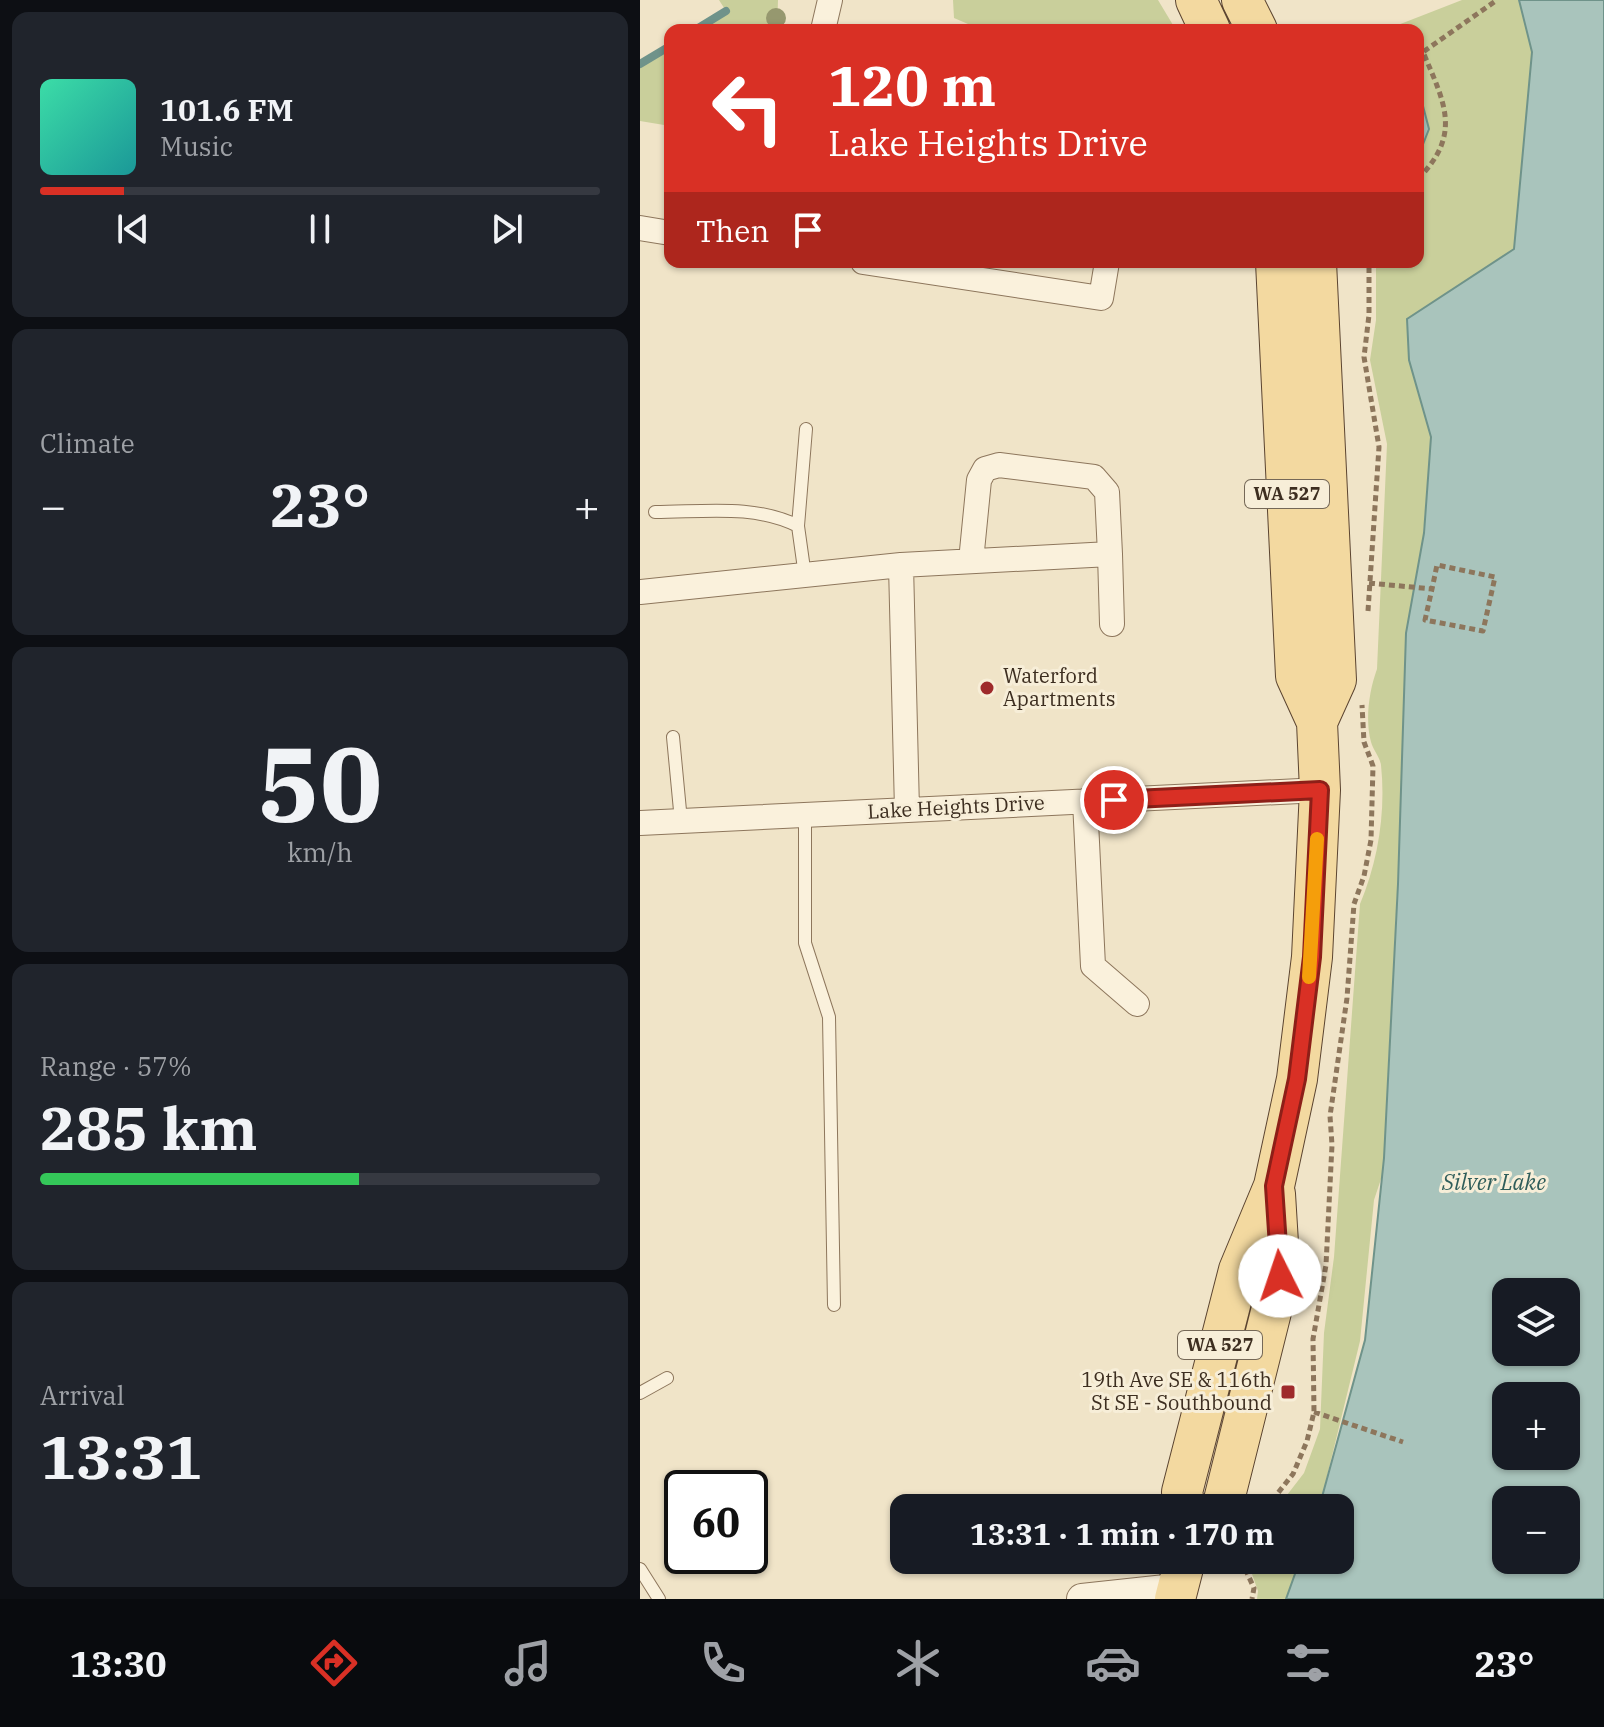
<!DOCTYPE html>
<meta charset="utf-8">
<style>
body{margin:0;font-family:"IBM Plex Serif",serif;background:#20242c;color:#f1f3f6;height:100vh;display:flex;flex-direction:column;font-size:30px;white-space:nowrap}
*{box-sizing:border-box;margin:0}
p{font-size:26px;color:#9ea1a6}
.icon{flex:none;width:44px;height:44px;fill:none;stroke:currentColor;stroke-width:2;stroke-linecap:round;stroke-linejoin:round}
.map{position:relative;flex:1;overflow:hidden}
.drawer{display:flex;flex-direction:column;gap:12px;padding:12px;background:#0d0f14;width:640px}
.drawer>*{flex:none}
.top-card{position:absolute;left:24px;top:24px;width:760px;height:244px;border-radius:16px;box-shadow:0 2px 6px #0004;background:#d93025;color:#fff;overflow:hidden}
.fabs{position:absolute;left:852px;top:1278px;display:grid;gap:16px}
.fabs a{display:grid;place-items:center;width:88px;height:88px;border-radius:16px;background:#171b24;box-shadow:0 2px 6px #0004;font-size:40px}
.speed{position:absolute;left:24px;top:1470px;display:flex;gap:16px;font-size:40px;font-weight:700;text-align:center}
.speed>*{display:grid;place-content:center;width:104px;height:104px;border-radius:50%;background:#171b24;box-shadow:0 2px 6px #0004;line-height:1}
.speed .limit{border:4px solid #111;border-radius:12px;background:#fff;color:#111}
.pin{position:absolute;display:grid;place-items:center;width:68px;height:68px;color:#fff;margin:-34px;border:4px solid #fff;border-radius:50%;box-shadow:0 2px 8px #0007}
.me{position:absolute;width:88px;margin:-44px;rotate:356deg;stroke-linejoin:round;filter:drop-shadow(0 0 6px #0008)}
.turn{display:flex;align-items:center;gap:28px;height:168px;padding:0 32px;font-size:36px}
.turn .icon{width:104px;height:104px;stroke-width:2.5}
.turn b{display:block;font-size:56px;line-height:68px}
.then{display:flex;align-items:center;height:76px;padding:0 32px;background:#0003;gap:16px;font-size:30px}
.big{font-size:60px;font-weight:800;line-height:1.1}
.drawer .card{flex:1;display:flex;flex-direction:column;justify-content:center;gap:12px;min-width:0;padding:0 28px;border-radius:16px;background:#20242c}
.drawer .dial{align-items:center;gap:0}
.dial b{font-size:104px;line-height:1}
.song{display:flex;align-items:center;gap:24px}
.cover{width:96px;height:96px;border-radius:12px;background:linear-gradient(135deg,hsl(160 70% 55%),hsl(180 70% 35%))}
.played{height:8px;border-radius:4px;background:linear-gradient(90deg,#d93025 15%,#363941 15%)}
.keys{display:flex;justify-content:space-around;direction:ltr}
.heat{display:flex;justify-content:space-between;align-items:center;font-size:44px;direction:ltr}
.charge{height:12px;border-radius:6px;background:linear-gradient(90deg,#34c759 57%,#363941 0)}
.trip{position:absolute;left:250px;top:1494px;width:464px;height:80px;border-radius:16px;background:#171b24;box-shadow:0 2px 6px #0004;font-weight:800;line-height:80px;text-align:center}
.tab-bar{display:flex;height:128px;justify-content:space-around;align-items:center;background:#090b0e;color:#9ea1a6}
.tab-bar .icon{width:56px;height:56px}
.tab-bar .current{color:#d93025}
.tab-bar b{font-size:36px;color:#f1f3f6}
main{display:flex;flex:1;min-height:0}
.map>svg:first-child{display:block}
.green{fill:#c9cf9b}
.water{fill:#a9c4bc;stroke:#6f938a;stroke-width:2;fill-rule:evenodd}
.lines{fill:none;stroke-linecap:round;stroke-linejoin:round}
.stream{stroke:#6f938a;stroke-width:8}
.service-casing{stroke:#8d765c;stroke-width:14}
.minor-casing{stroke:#8d765c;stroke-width:26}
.tertiary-casing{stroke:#8d765c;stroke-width:32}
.primary-casing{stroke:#5b4430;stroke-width:42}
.path{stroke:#8d765c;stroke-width:5;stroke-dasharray:6 4;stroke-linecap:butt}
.service{stroke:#faf1dc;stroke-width:12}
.minor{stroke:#faf1dc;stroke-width:24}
.tertiary{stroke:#faf1dc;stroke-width:30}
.primary{stroke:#f3d9a0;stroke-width:40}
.tree{fill:#96986f}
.route-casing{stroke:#8d1f18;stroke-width:20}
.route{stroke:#d93025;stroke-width:14}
.slow{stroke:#f59e0b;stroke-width:14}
.poi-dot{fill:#9e2a2b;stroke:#f7eed8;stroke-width:3}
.labels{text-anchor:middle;stroke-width:6;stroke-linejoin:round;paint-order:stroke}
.shield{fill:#f7eed8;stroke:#756857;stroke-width:2}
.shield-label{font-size:18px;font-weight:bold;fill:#3d2e20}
.poi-label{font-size:20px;fill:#3d2e20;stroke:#f7eed8;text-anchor:start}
.street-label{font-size:20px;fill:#3d2e20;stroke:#f7eed8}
.water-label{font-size:22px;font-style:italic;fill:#2f5d5a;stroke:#f7eed8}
</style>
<main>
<section class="drawer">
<div class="card">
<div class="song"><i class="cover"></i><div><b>101.6 FM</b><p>Music</p></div></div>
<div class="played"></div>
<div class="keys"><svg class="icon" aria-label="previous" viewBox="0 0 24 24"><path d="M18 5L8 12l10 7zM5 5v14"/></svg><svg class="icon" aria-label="pause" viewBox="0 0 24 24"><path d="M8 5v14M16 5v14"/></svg><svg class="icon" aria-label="next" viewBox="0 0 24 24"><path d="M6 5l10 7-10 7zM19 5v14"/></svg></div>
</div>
<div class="card"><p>Climate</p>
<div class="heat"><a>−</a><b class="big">23°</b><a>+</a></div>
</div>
<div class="card dial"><b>50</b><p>km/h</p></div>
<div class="card"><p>Range · 57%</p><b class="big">285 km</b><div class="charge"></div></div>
<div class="card"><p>Arrival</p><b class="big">13:31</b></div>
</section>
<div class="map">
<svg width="964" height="1599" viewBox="0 0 964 1599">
<rect width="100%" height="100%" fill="#f0e4c8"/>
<path class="green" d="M79,0H138L137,30H55L86,11Z
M313,0H518L536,30H342L314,18Z
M822,0H879L892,52L874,250L767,319L769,360L791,437L783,537L766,633L760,834L743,1173L734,1200L720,1341L680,1505L678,1508H637L664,1473L680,1429L684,1333L694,1257L720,904C738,861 746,812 741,765C740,757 733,750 731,742C725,720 729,691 737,669L747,444L730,360L736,320V262H778V30H745Z
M30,46V126L0,121V64Z
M607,1560H660L646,1599H617L618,1591Z"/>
<path class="water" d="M879,0H964V1599H646L660,1560H700V1508H679L725,1340L744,1158L758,884L766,633L784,533L791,437L769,360L767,319L874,249L892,52ZM866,1292H926V1352H866ZM866,1396H926V1456H866ZM866,1500H926V1560H866Z
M778,87L789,129L778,157Z"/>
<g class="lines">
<path class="stream" d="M55,30L86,11
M0,64L30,46"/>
<g class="service-casing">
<path id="service" d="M15,512C63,512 115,504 158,526L165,576
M158,526L166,429
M33,737L41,821
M165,815V943L189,1017L194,1305
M0,1393L27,1378
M0,1569L19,1599"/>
</g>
<g class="minor-casing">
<path id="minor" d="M183,30L190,0
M0,228L30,233
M223,262L461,298L467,262
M470,554L472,624
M261,565L267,810
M0,592L261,565L470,554L467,492L454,477L359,465L345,469L339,480L331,561
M445,801L453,966L497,1004
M0,823L680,790"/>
</g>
<g class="tertiary-casing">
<path id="tertiary" d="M442,1599L535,1589"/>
</g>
<g class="primary-casing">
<path id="primary" d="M556,0L570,30
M602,0L617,30
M676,262L696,680L677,722
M545,1508L542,1492L599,1270L634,1186L657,1079L672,957L680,790L677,722L656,676L636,262
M579,1508L583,1504L640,1276L635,1194
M535,1599L545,1560"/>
</g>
<path class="path" d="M778,179C822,134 805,104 783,52L857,0
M729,583L792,589L785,620L843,631L855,577L797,565L792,589
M728,611L739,447L724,357L729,315V262
M674,1412L763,1442
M626,1508L653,1474L667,1441L674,1412L673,1339L686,1265L692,1145L690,1116L707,998L714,904L724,876L731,840L733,766L724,742L722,705
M601,1560L614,1588L612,1599"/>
<use href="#service" class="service"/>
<use href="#minor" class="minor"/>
<use href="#tertiary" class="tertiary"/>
<use href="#primary" class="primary"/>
</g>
<circle class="tree" cx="136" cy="18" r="10"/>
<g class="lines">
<g class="route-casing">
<path id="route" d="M474,800L680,790L672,957L657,1079L634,1186L640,1276"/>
</g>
<use href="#route" class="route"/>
<path class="slow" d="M669,977L677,839"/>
</g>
<g class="poi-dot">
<circle cx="347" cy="688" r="8"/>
<rect x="640" y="1384" width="16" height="16" rx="4"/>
</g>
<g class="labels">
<g class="shield">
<rect x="605" y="480" width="84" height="28" rx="6"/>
<rect x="538" y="1331" width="84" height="28" rx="6"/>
</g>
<g class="shield-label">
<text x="647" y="500">WA 527</text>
<text x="580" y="1351">WA 527</text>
</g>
<g class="poi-label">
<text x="363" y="683">Waterford<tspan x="363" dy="23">Apartments</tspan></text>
<text x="632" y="1387" text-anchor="end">19th Ave SE &amp; 116th<tspan x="632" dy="23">St SE - Southbound</tspan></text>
</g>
<g class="street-label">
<text transform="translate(316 807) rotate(-3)" y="7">Lake Heights Drive</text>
</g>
<g class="water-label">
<text x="854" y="1190">Silver Lake</text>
</g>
</g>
</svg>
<div class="fabs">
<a><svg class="icon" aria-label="layers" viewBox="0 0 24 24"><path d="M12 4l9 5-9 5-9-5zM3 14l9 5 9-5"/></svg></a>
<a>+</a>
<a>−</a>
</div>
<div class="speed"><div class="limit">60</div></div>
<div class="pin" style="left:474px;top:800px;background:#d93025"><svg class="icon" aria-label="arrive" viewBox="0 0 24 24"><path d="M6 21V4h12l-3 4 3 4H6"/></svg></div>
<svg class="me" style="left:640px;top:1276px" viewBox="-20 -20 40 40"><circle r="19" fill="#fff"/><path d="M0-13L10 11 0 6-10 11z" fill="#d93025"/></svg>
<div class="trip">13:31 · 1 min · 170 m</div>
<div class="top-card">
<div class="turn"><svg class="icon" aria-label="left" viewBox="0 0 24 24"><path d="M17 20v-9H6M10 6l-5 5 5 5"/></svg><div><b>120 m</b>Lake Heights Drive</div></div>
<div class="then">Then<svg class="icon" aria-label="arrive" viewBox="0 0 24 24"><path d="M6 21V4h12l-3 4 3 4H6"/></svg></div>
</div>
</div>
</main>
<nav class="tab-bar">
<b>13:30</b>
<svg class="icon current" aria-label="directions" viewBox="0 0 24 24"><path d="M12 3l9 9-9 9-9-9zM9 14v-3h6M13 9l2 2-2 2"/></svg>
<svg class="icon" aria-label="music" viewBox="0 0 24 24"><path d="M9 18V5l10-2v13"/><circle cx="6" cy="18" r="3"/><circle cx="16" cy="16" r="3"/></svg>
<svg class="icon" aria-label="phone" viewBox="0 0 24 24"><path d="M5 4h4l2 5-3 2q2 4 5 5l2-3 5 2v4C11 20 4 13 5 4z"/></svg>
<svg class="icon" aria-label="climate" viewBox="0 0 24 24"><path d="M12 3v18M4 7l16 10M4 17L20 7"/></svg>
<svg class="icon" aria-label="car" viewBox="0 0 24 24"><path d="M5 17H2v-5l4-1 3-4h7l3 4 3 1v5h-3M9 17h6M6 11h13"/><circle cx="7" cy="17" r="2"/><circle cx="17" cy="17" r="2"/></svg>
<svg class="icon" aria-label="filters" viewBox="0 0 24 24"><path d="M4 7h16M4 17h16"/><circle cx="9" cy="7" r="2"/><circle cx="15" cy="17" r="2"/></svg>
<b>23°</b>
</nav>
